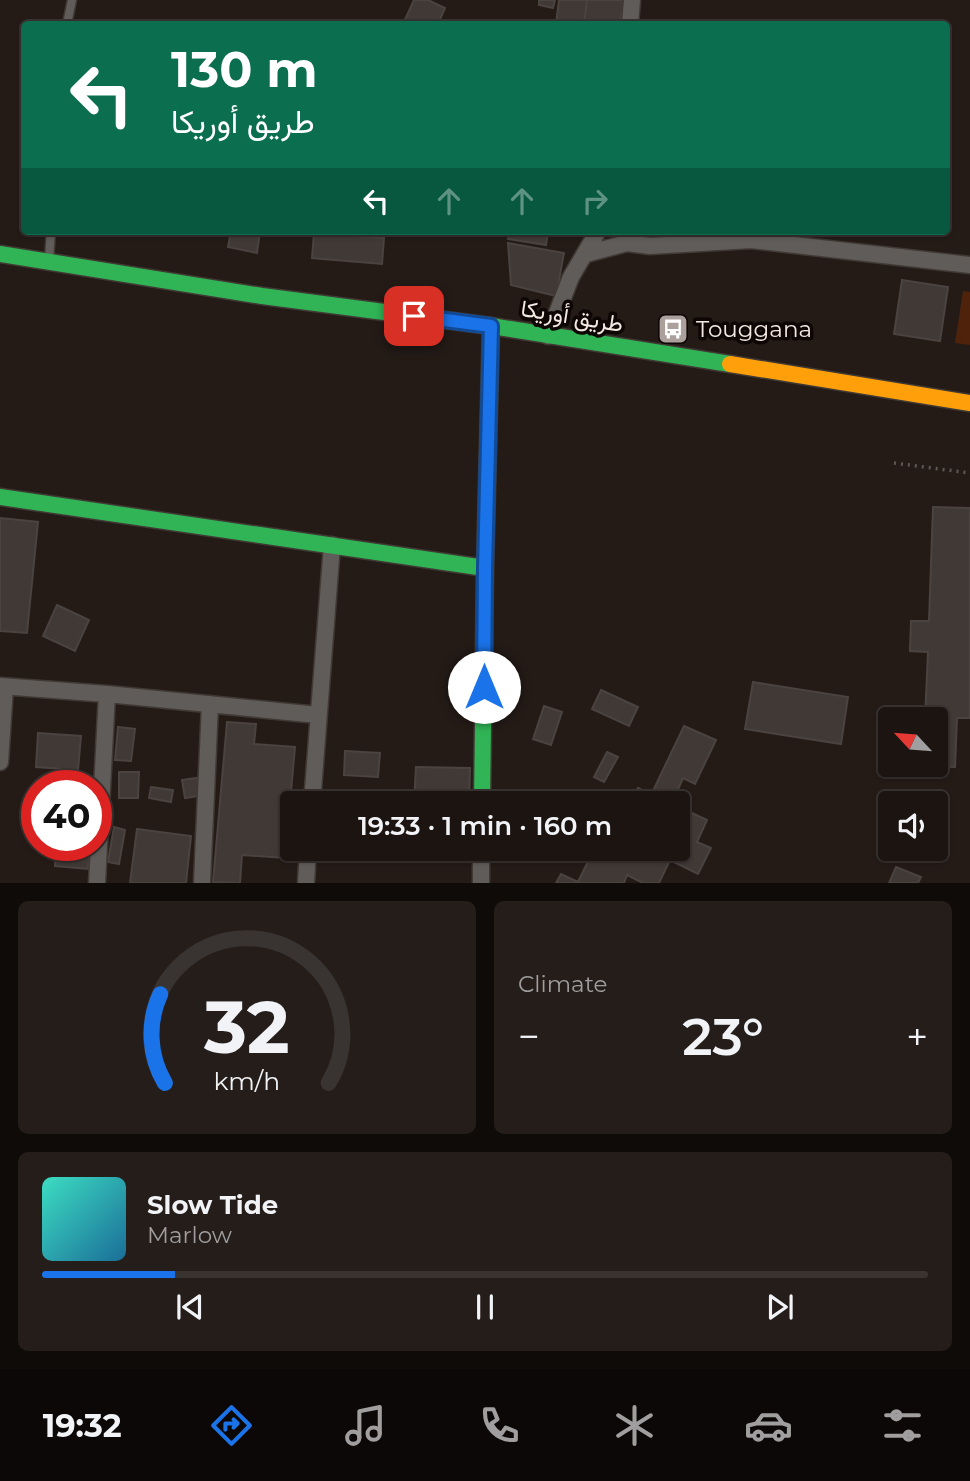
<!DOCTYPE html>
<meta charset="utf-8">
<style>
body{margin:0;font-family:Montserrat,Vazirmatn,sans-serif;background:#241d1a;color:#f1f3f6;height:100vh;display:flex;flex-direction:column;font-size:26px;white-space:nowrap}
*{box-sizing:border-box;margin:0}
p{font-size:23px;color:#a09e9f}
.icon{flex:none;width:38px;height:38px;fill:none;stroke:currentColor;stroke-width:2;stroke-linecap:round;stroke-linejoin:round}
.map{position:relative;height:883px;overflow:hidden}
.panel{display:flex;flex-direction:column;gap:18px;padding:18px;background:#0f0b09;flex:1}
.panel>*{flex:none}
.banner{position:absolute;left:21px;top:21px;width:929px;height:214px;border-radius:7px;box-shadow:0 2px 5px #0004,0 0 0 2px #393331;background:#0b6e4f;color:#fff;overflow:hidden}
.needle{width:46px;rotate:296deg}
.buttons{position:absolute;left:878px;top:707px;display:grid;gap:14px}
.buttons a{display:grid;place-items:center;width:70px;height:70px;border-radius:7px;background:#1b1411;box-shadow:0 2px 5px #0004,0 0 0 2px #393331;font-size:35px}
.speed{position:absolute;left:21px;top:770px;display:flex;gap:14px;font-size:35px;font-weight:700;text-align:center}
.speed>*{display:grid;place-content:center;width:91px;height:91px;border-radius:50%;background:#1b1411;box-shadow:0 2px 5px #0004,0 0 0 2px #393331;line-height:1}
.speed .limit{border:10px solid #d22;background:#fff;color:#111}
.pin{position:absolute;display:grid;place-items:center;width:60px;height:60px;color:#fff;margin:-30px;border-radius:14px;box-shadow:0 4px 10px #0006}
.me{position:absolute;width:77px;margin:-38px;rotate:0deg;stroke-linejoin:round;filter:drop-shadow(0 0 5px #0008)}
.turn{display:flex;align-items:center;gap:24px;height:147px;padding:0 35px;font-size:32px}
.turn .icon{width:91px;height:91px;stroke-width:2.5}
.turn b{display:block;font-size:49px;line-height:60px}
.lanes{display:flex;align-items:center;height:66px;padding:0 35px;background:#0003;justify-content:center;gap:35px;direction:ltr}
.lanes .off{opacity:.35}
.big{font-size:52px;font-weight:600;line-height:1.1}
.panel .tile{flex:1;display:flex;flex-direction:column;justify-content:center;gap:10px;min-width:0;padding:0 24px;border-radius:10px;background:#241d1a}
.panel .dial{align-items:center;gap:0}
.dial svg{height:182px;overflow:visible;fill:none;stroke:#393331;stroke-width:7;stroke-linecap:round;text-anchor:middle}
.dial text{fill:#f1f3f6;stroke:none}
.song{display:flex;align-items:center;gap:21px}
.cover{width:84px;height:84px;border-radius:10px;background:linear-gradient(135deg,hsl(170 70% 55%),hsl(200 70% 35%))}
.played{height:7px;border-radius:4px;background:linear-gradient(90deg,#1a73e8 15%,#393331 15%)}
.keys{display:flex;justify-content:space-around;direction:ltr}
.heat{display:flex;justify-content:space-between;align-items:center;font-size:38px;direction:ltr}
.panel .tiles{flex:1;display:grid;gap:18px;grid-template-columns:1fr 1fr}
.tile:last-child{grid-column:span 2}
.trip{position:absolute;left:280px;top:791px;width:410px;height:70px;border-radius:7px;background:#1b1411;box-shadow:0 2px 5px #0004,0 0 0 2px #393331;font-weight:600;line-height:70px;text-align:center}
.tab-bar{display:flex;height:112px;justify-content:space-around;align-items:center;background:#0b0807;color:#a09e9f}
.tab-bar .icon{width:49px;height:49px}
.tab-bar .on{color:#1a73e8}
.tab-bar b{font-size:32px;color:#f1f3f6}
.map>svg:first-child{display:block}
.green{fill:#4e220b}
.building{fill:#413936;stroke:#4b4340;stroke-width:2}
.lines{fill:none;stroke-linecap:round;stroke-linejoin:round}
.lane-casing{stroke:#403934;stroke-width:11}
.street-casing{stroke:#403934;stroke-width:19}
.fast-casing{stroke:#403934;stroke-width:19}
.slow-casing{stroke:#403934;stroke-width:19}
.path{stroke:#5d5756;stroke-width:3.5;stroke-dasharray:2 5;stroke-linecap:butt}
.lane{stroke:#605c5a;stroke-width:8}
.street{stroke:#605c5a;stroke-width:16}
.fast{stroke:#30b455;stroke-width:16}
.slow{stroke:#ff9f0a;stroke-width:16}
.route-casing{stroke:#114b97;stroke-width:18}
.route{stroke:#1a73e8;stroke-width:12}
.labels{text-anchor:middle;stroke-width:7;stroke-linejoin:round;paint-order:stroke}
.street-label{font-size:23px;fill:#f4e8e3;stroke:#0d0604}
.poi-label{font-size:23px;fill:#f4e8e3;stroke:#0d0604;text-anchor:start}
</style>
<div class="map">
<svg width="970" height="883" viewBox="0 0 970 883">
<rect width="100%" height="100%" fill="#241b17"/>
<path class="green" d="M963,291L970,292V345L955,343Z"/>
<path class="building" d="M414,0H428L445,8L438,24H403Z
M539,0H555L553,8L539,5Z
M559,0H587L584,24H556Z
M587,0H625L619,24H584Z
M231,231H260L257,253L228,247Z
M510,231H548L546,245L508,239Z
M314,233L384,238L382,264L312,258Z
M508,243L564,253L556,296L511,285Z
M902,280L948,287L940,341L894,334Z
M933,507L970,508V718H957L955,767L923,766V765H936V719H925L928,652L910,651L911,621H929Z
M0,518L38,522L27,633L0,631Z
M57,605L89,620L75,651L43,636Z
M753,682L848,697L841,744L745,729Z
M601,690L638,707L629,726L592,709Z
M544,706L562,712L551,745L533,739Z
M227,722L256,724L254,744L295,747L285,858L242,855L240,883L213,882Z
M684,726L716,740L695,784L683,778L672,803H631L638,788L651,795Z
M118,727L135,729L131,761L115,760Z
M38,733L81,736L78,770L36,767Z
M345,751L380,753L378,777L344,775Z
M607,752L618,757L604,782L594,777Z
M416,767L470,768L469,803H414Z
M119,772H139L138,798H119Z
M203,777L205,795L185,798L182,780Z
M151,787L173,790L171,802L149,798Z
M677,806L707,820L697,842L711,848L698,874L670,860L659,883H643L627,875L624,883H556L561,874L578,882L594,849H677Z
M114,827L125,830L119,864L108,862Z
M137,829L191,836L186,883H130Z
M56,845H90L88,869L55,866Z
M896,867L921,877L918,883H889Z"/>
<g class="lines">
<g class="lane-casing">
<path id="lane" d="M67,24L72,0
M49,259L51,231"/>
</g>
<g class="street-casing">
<path id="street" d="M630,24L632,0
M586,254L627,243L650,246L751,240L970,265
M548,336L571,277L598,231
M0,686L107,694L318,715
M0,762L5,687
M312,803L332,545
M97,883L107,694
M202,883L210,704
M306,883L308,849
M481,883V849"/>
</g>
<g class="fast-casing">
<path id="fast" d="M0,254L262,296L491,326L730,364
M0,497L485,568
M482,803L485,568L491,326"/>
</g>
<g class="slow-casing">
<path id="slow" d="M730,364L970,403"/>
</g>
<path class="path" d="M894,463L970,473"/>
<use href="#lane" class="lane"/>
<use href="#street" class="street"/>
<use href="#fast" class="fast"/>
<use href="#slow" class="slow"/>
</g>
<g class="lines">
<g class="route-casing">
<path id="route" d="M414,316L491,326L485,568L484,687"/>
</g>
<use href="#route" class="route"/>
</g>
<defs>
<g id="bus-square" transform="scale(1.575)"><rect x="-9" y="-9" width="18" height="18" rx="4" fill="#aba09c" stroke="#0d0604"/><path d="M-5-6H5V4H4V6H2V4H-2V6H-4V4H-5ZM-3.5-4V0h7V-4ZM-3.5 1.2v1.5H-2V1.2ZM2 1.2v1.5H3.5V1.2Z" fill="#fff"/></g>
</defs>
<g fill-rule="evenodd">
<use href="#bus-square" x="673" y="329"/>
</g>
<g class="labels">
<g class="street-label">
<text transform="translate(572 316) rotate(9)" y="8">طريق أوريكا</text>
</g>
<g class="poi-label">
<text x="696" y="337">Touggana</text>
</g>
</g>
</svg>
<div class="buttons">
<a><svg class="needle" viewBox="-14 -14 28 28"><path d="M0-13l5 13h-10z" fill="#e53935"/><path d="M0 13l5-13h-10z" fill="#a09e9f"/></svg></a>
<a><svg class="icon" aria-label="sound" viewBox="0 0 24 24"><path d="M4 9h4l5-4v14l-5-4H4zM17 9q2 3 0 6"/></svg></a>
</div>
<div class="speed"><div class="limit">40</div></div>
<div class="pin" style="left:414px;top:316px;background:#d93025"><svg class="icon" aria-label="arrive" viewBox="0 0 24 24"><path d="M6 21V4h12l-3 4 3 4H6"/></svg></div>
<svg class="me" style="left:484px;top:687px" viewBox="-20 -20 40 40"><circle r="19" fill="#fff"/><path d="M0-13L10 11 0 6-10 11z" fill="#1a73e8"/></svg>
<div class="trip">19:33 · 1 min · 160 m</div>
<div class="banner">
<div class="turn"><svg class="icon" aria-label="left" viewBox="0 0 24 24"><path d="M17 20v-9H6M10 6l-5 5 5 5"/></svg><div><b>130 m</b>طريق أوريكا</div></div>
<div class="lanes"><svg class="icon" aria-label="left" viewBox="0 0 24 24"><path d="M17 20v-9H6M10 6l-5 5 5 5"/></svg><svg class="icon off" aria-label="ahead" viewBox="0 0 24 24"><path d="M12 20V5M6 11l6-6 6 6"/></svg><svg class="icon off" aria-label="ahead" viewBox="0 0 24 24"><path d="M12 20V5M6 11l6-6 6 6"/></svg><svg class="icon off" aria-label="right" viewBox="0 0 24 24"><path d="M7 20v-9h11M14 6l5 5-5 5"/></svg></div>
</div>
</div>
<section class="panel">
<div class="tiles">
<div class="tile dial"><svg viewBox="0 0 100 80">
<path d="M14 69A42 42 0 1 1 86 69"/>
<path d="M14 69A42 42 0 0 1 12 30" stroke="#1a73e8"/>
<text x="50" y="56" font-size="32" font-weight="700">32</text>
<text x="50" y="72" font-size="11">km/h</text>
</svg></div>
<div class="tile"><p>Climate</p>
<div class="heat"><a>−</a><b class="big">23°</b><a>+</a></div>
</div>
<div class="tile">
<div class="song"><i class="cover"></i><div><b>Slow Tide</b><p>Marlow</p></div></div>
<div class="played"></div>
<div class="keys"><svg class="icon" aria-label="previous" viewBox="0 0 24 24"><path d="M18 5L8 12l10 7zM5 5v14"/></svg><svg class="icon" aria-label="pause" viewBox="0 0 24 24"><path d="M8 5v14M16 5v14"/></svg><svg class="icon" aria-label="next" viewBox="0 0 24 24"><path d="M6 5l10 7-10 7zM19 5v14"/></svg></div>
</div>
</div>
</section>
<nav class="tab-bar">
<b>19:32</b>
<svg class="icon on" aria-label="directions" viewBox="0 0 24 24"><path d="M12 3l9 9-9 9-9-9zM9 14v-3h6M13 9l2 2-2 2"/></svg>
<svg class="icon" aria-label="music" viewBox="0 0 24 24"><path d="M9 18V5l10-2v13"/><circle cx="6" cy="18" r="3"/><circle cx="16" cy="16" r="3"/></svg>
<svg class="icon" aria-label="phone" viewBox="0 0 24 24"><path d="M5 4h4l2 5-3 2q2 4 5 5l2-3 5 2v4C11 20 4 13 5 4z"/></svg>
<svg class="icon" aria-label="climate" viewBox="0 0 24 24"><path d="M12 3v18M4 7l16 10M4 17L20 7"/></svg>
<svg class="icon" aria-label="car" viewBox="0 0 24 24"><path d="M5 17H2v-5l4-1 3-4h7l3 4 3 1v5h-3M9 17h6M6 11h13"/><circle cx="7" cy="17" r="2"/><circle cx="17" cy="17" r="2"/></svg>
<svg class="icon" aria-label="filters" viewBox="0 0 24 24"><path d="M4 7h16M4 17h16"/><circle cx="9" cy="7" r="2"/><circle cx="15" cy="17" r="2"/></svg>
</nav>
